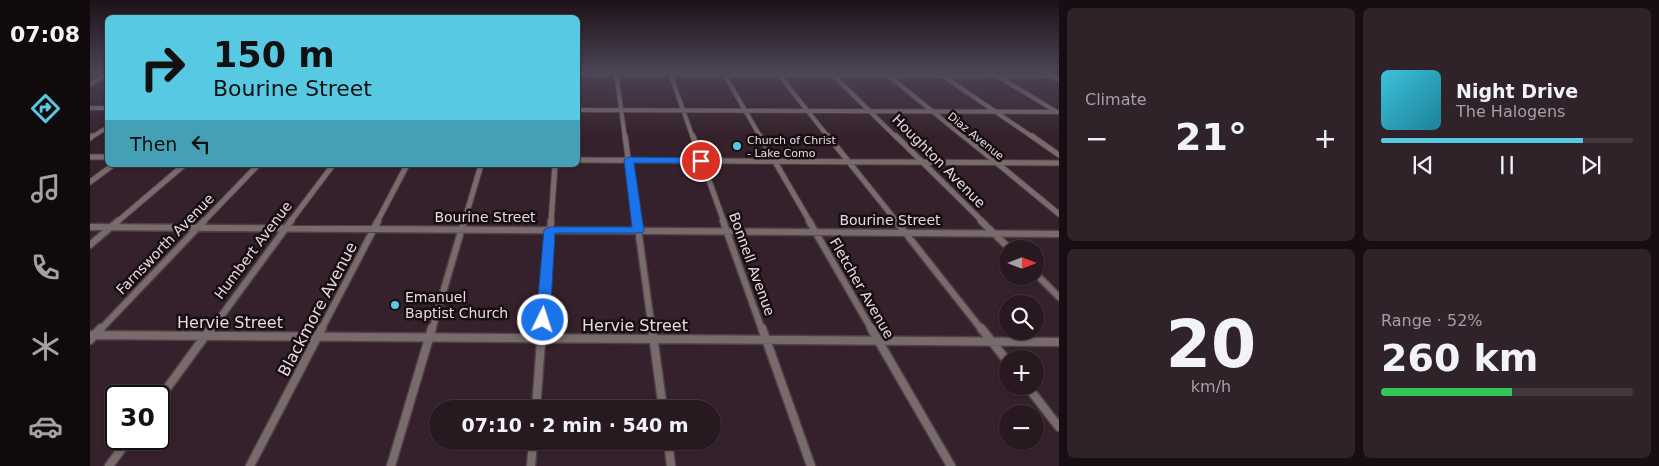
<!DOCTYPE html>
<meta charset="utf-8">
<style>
body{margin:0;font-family:"DejaVu Sans",sans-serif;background:#302229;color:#f1f3f6;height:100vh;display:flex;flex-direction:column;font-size:19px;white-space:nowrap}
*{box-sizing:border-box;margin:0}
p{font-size:16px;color:#a5a0a5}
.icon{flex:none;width:28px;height:28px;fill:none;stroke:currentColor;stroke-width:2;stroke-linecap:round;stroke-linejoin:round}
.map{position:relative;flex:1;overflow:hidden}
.panel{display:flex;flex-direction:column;gap:8px;padding:8px;background:#160e12;width:600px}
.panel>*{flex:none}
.top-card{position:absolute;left:15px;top:15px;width:475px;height:152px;border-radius:8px;box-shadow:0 1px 4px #0004,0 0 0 1px #44383e;background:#58c9e3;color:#111;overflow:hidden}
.needle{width:32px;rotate:90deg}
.controls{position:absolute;left:909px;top:240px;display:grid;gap:10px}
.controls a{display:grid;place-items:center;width:45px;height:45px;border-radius:50%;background:#281920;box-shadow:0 1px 4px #0004,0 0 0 1px #44383e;font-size:25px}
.speed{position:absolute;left:15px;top:385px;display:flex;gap:10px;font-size:25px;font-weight:700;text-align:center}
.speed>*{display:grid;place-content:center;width:65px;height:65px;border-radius:50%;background:#281920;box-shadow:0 1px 4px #0004,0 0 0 1px #44383e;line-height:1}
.speed .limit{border:2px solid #111;border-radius:8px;background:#fff;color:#111}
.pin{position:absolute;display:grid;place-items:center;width:42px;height:42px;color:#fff;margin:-21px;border:2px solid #fff;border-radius:50%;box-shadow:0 1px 5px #0007}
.me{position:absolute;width:55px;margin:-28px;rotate:4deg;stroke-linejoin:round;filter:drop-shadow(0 0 4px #0008)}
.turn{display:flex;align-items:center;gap:18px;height:105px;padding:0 25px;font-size:22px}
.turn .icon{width:65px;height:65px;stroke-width:2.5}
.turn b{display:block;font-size:35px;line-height:42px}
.then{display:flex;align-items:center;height:48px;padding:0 25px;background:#0003;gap:10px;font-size:19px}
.big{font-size:38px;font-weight:700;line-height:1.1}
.panel .tile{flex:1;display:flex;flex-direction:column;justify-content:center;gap:8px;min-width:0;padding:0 18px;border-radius:8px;background:#302229}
.panel .dial{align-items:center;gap:0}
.dial b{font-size:65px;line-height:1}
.song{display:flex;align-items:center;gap:15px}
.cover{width:60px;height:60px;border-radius:8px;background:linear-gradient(135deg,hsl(190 70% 55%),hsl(190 70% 35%))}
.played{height:5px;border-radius:2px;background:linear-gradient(90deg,#58c9e3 80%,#44383e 80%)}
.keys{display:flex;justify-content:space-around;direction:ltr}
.heat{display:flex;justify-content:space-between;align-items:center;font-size:28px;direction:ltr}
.charge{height:8px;border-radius:4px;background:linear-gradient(90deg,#34c759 52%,#44383e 0)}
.panel .tiles{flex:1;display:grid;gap:8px;grid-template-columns:repeat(2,1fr)}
.trip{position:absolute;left:339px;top:400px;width:292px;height:50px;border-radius:25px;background:#281920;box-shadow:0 1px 4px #0004,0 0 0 1px #44383e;font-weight:700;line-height:50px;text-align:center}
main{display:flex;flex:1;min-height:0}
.menu{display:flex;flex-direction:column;width:90px;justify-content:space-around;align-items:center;background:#100a0d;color:#a5a0a5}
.menu .icon{width:35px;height:35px}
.menu .on{color:#58c9e3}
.menu b{font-size:22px;color:#f1f3f6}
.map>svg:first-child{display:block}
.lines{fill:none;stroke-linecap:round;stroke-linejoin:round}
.minor-far3-casing{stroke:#513e48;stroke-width:5.5}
.minor-far2-casing{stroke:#513e48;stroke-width:7}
.minor-far1-casing{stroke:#513e48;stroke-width:9}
.minor-casing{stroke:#513e48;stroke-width:11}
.minor-far3{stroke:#786b6c;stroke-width:4}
.minor-far2{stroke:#786b6c;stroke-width:5}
.minor-far1{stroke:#786b6c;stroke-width:6}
.minor{stroke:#786b6c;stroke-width:8}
.route{fill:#1a73e8;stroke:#114b97}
.poi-dot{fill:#58c9e3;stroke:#170e12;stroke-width:2}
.labels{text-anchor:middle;stroke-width:5;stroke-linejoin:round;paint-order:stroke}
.far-street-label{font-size:11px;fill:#e7d9df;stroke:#170e12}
.far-poi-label{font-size:11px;fill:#e7d9df;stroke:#170e12;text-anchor:start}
.street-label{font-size:14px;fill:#e7d9df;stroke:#170e12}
.poi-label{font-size:14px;fill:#e7d9df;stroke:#170e12;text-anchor:start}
.near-street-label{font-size:16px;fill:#e7d9df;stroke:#170e12}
</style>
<main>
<nav class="menu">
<b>07:08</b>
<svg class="icon on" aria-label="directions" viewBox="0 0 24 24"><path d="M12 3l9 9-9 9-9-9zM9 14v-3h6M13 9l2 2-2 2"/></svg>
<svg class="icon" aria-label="music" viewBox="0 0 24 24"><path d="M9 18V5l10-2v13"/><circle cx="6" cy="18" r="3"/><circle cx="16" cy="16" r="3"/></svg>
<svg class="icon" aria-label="phone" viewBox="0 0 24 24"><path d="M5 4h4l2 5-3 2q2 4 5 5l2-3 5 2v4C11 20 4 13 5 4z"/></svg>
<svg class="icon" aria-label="climate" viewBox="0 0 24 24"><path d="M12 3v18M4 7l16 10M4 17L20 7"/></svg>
<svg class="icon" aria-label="car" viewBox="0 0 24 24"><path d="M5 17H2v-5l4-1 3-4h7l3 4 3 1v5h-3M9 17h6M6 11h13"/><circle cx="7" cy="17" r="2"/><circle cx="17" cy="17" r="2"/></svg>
</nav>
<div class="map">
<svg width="969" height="466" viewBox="0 0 969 466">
<rect width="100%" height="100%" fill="#35212b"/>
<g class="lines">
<g class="minor-far3-casing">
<path id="minor-far3" d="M793,71L875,138
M846,71L944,138
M899,71L967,112
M953,71L969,80
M526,72L535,138
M633,72L671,138
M687,72L739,138
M580,73L603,138
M741,73L807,138
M488,74L969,76
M0,84L18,74
M0,108H18
M488,110L969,112
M0,138L18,127"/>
</g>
<g class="minor-far2-casing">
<path id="minor-far2" d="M535,136L547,222
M603,136L634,222
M670,136L720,222
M738,136L807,222
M806,136L893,222
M874,136L969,214
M942,136L969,155
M0,138L2,136
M0,157H18
M488,160L969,163
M0,182L23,165
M27,222L94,165
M113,222L168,165
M200,222L243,165
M287,222L317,165
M374,222L391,165
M461,222L465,165"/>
</g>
<g class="minor-far1-casing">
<path id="minor-far1" d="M547,221L562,330
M633,221L672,330
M719,221L782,330
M806,221L892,330
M891,221L920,249
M0,227L969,234
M0,245L28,221
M945,273L969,297
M10,330L114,221
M121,330L201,221
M231,330L288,221
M342,330L374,221
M452,330L461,221"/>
</g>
<g class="minor-casing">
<path id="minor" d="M562,328L573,409
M672,328L721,466
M781,328L861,466
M891,328L918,362
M0,335L969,342
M0,340L11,328
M937,386L969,427
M69,399L121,328
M446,409L452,328
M578,441L581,466
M19,466L39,439
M160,466L232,328
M301,466L342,328
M441,466L443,441"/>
</g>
<use href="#minor-far3" class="minor-far3"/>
<use href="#minor-far2" class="minor-far2"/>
<use href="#minor-far1" class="minor-far1"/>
<use href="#minor" class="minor"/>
</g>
<linearGradient id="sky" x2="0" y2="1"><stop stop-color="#1d1218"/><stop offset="0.52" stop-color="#4b4355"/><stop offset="1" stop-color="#4b4355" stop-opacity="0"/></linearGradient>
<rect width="969" height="136" fill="url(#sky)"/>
<path class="route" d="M538,157L611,158L616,161L611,163H544L554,231L552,233H465L460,320L458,324H448L446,320L454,230L460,227H542L534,160Z"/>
<g class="poi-dot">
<circle cx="647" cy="146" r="5"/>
<circle cx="305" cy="305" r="5"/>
</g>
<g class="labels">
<g class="far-street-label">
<text transform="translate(886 136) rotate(39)" y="4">Diaz Avenue</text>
</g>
<g class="far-poi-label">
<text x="657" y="144">Church of Christ<tspan x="657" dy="13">- Lake Como</tspan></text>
</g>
<g class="street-label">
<text transform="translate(849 161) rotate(45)" y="5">Houghton Avenue</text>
<text x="395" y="222">Bourine Street</text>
<text x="800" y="225">Bourine Street</text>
<text transform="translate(75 244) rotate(-46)" y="5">Farnsworth Avenue</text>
<text transform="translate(163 250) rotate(-53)" y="5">Humbert Avenue</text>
<text transform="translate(662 264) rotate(70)" y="5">Bonnell Avenue</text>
<text transform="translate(772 288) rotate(60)" y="5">Fletcher Avenue</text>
</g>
<g class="poi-label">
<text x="315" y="302">Emanuel<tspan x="315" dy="16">Baptist Church</tspan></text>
</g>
<g class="near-street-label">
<text transform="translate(227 309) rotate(-62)" y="6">Blackmore Avenue</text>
<text x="140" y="328">Hervie Street</text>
<text x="545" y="331">Hervie Street</text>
</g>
</g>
</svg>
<div class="controls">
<a><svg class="needle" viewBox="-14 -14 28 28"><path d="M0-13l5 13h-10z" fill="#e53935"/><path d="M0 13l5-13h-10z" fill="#a5a0a5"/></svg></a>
<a><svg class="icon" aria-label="search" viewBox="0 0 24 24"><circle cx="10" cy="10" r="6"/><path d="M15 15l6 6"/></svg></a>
<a>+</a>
<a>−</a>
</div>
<div class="speed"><div class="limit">30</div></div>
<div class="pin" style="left:611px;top:161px;background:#d93025"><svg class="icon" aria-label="arrive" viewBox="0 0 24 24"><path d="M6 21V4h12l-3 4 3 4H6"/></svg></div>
<svg class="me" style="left:453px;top:320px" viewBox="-20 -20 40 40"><circle r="17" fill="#1a73e8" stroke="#fff" stroke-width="3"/><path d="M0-11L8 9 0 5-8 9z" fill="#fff"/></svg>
<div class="trip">07:10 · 2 min · 540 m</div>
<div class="top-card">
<div class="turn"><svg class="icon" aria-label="right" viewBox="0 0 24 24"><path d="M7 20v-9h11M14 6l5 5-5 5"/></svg><div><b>150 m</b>Bourine Street</div></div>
<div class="then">Then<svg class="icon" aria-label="left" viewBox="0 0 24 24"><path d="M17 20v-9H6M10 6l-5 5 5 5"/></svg></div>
</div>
</div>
<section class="panel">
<div class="tiles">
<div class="tile"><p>Climate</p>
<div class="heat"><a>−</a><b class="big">21°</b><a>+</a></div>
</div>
<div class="tile">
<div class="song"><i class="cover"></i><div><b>Night Drive</b><p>The Halogens</p></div></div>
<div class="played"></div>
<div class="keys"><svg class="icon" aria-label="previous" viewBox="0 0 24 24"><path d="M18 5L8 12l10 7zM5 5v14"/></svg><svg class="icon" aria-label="pause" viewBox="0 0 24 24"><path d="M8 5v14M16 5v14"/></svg><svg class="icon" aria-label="next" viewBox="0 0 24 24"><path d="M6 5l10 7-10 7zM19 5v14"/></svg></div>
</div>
<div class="tile dial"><b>20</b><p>km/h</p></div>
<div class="tile"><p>Range · 52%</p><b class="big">260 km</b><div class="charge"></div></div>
</div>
</section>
</main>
